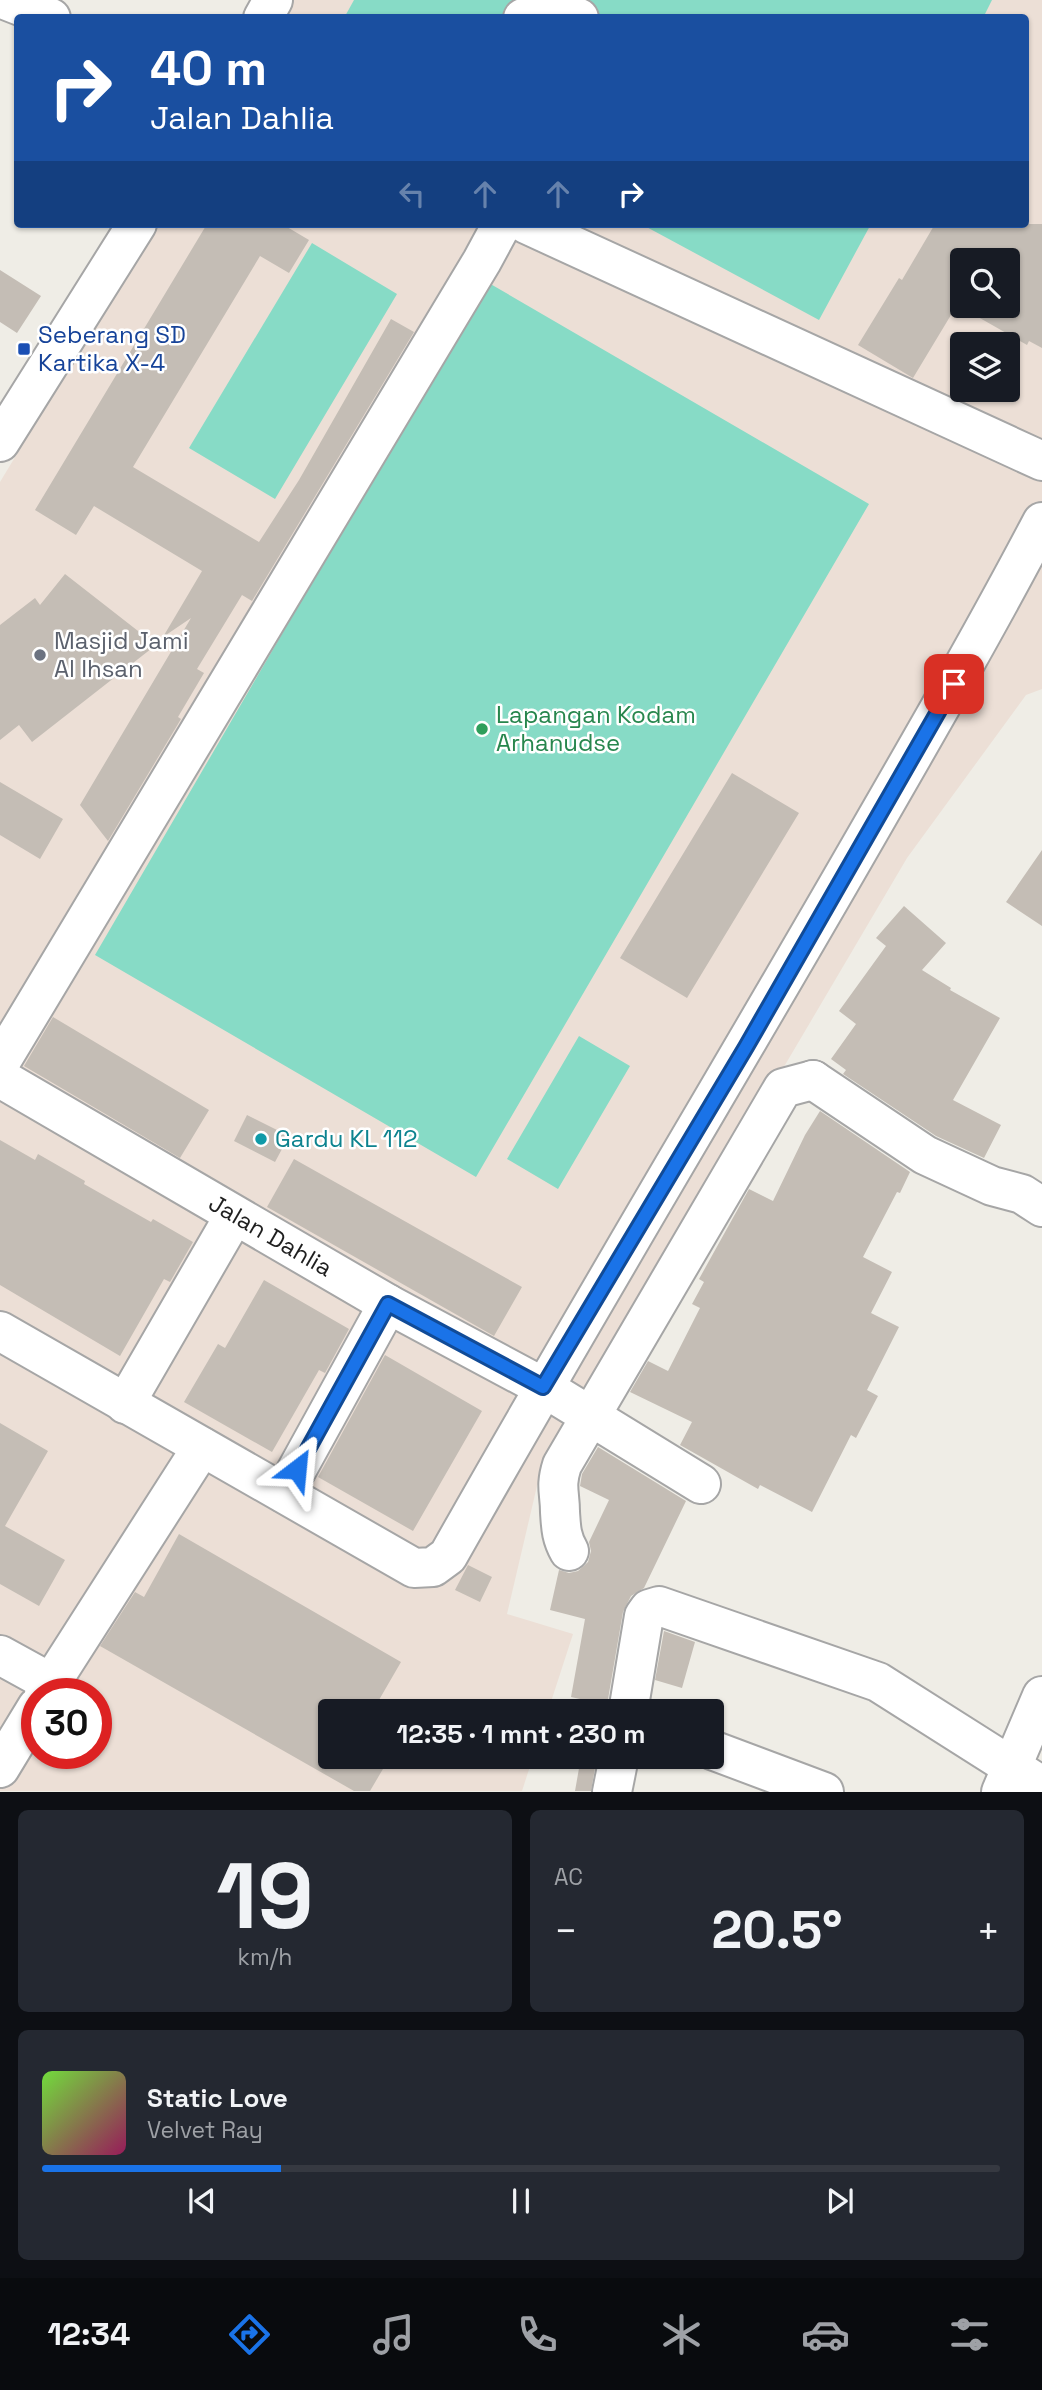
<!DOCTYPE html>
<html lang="id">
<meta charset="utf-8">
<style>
body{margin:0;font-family:"Space Grotesk",sans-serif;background:#242831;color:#f1f3f6;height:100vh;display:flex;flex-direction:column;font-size:26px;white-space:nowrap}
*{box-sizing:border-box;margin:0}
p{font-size:23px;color:#9ea1a6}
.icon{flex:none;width:38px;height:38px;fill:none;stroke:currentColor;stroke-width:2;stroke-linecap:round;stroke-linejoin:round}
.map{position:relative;height:1792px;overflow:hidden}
.drawer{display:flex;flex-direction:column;gap:18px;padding:18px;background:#0d0f14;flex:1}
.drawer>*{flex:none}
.top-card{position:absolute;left:14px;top:14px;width:1015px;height:214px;border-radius:7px;box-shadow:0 2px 5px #0004;background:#1a4fa0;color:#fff;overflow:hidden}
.tools{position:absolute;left:950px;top:248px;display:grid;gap:14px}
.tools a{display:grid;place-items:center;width:70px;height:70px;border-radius:7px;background:#171b24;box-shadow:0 2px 5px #0004;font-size:35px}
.speed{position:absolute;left:21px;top:1678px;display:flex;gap:14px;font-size:35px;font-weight:700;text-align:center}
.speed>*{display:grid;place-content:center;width:91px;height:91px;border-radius:50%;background:#171b24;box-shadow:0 2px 5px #0004;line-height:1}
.speed .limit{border:10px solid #d22;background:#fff;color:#111}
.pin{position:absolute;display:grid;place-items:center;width:60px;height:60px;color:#fff;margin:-30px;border-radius:14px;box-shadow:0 4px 10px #0006}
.me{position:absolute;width:77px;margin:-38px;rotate:29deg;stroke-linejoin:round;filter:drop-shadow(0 0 5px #0008)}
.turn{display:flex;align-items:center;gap:24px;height:147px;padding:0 21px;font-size:32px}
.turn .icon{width:91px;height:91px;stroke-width:2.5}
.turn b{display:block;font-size:49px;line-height:60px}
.lanes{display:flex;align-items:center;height:66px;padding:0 21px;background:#0003;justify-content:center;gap:35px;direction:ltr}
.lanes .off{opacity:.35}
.big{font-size:52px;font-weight:700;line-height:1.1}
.drawer .tile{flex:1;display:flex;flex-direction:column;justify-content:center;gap:10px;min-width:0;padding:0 24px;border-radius:10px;background:#242831}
.drawer .dial{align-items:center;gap:0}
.dial b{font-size:91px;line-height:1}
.song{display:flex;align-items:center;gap:21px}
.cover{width:84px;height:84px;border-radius:10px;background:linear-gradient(135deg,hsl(100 70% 55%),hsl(330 70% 35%))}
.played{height:7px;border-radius:4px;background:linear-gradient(90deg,#1a73e8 25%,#363941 25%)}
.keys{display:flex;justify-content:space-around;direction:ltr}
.heat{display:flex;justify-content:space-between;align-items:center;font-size:38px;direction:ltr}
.drawer .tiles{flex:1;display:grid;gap:18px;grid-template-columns:1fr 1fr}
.tile:last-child{grid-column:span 2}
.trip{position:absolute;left:318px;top:1699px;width:406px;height:70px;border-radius:7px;background:#171b24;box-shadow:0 2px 5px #0004;font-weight:700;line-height:70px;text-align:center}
.dock{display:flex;height:112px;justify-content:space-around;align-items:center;background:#090b0e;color:#9ea1a6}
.dock .icon{width:49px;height:49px}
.dock .current{color:#1a73e8}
.dock b{font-size:32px;color:#f1f3f6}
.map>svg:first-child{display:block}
.military{fill:#ecdfd6;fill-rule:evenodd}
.pitch{fill:#87dbc6}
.building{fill:#c4bdb5;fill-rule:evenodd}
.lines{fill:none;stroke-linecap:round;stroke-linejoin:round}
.minor-casing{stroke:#a6a6a6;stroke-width:42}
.minor{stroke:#fff;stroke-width:38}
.route-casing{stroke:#114b97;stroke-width:18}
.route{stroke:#1a73e8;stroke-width:12}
.transit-dot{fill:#1a4fb4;stroke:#fff;stroke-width:2.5}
.worship-dot{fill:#6b7280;stroke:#fff;stroke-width:2.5}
.leisure-dot{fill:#2e9e5b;stroke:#fff;stroke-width:2.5}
.culture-dot{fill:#0f9aa8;stroke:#fff;stroke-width:2.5}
.labels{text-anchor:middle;stroke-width:5;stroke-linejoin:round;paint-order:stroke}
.transit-label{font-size:24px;fill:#164399;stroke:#fff;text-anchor:start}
.worship-label{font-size:24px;fill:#5b616d;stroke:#fff;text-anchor:start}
.leisure-label{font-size:24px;fill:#27864d;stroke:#fff;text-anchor:start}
.culture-label{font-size:24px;fill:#0d838f;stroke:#fff;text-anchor:start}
.street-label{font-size:24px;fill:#1f1f1f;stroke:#fff}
</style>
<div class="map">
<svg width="1042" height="1792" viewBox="0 0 1042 1792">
<rect width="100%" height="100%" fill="#efede6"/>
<path class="military" d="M291,0H1042V689L1026,695L907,858L537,1486L507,1614L573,1634L548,1711L331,1712V1757H533L522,1791H0V482L156,224H1026V18L281,17ZM962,261H1008V306H962ZM962,345H1008V390H962ZM37,1694H96V1754H37Z"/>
<path class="pitch" d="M354,0H992L983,18H344Z
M641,224H871L819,320Z
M312,243L397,294L275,499L189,448Z
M487,282L869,504L476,1177L95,955Z
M579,1036L630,1066L558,1189L507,1159Z"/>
<path class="building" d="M207,224H282L309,240L289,273L260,256L133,467L259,542L299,480L391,319L414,332L252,601L242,595L197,669L204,673L178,717L181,719L108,841L80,805L191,618L163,637L202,571L94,506L76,535L35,510Z
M935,224H1042V348L1029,341L1027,345L957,305L913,378L858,345L899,278L902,280ZM962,261H1008V306H962Z
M0,270L41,296L17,333L0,322Z
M65,574L156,645L32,742L19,725L0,740V625L35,598L40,605Z
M732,773L799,813L687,998L620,958Z
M0,782L63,819L40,859L0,835Z
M1042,850V926L1006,902Z
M904,906L946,943L922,970L951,988L950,990L1000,1018L953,1100L1001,1125L984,1158L936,1136L843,1074L846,1070L831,1059L856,1024L839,1011L886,946L876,938Z
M53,1017L209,1110L180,1158L24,1066Z
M820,1111L910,1172L900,1193L897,1192L863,1257L892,1272L871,1313L899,1327L867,1390L878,1396L856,1438L851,1435L812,1512L760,1485L758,1489L680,1445L692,1422L630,1392L648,1361L668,1371L700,1308L692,1304L704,1282L699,1279L749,1189L773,1201L805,1135Z
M247,1115L289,1136L275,1162L234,1141Z
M0,1140L35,1160L38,1154L85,1181L84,1184L151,1222L153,1219L193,1242L170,1282L164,1279L120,1356L0,1285Z
M294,1159L522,1287L494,1336L267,1207Z
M264,1280L349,1329L325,1373L319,1370L272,1452L184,1402L218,1344L225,1348Z
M385,1355L482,1411L413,1531L318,1477Z
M0,1423L48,1451L5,1526L65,1560L39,1606L0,1584Z
M598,1447L686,1501L644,1588L631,1596L623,1612L607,1705L571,1697L585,1619L550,1610L559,1570L569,1573L578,1571L588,1562L591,1551L589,1542L609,1500L580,1486L582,1474Z
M179,1534L401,1662L372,1712H331V1757H390L370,1791H354L100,1646L135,1592L144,1597Z
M468,1565L492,1577L480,1602L455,1590Z
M664,1631L695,1642L682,1688L655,1680Z
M581,1757H597L591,1791H575Z"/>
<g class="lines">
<g class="minor-casing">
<g id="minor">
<path d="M5,0L51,18"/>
<path d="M263,18L273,0"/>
<path d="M523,18L565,12L579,18"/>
<path d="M526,224L1042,461"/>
<path d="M0,442L137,224"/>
<path d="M0,1063L482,261L502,224"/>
<path id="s1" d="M0,1078L388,1304L543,1387L701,1484"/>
<path d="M813,1080L925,1155L992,1186L1022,1194L1042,1207"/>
<path d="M0,1331L414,1568L433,1567L448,1556C587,1309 734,1067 875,821C932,722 989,623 1042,522"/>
<path d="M125,1404L234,1216"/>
<path d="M284,1493L388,1304"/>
<path d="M569,1551C561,1537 561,1527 560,1512C560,1492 555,1487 562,1465L783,1088L813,1080"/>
<path d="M0,1655L51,1683"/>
<path d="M44,1694L202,1447"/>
<path d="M628,1712L644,1616L649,1609L659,1606L878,1682L1042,1786"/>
<path d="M712,1750L824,1792"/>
<path d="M0,1768L37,1707"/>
<path d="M612,1792L619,1757"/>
<path d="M1001,1792L1042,1696"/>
</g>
</g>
<use href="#minor" class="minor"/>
</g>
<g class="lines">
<g class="route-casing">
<path id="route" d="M297,1469L388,1304L543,1387L746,1047L954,684"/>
</g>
<use href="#route" class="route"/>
</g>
<rect class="transit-dot" x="17" y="342" width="14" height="14" rx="3.5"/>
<circle class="worship-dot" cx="40" cy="655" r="7"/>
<circle class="leisure-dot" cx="482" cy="729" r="7"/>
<circle class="culture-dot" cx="261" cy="1139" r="7"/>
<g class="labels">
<g class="transit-label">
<text x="38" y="343">Seberang SD<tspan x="38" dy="28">Kartika X-4</tspan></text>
</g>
<g class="worship-label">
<text x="54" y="649">Masjid Jami<tspan x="54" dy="28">Al Ihsan</tspan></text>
</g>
<g class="leisure-label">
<text x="496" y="723">Lapangan Kodam<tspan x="496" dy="28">Arhanudse</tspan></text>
</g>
<g class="culture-label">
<text x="275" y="1147">Gardu KL 112</text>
</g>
<g class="street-label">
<text dy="8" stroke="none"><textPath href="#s1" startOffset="313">Jalan Dahlia</textPath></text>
</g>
</g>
</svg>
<div class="tools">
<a><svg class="icon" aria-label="search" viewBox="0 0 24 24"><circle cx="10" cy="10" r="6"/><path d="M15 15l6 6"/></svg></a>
<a><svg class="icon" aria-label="layers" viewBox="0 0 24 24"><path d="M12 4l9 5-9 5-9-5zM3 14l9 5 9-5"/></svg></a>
</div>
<div class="speed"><div class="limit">30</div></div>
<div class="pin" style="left:954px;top:684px;background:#d93025"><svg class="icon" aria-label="arrive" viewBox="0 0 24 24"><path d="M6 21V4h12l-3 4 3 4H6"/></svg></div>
<svg class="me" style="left:297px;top:1469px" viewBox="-20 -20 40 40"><path d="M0-17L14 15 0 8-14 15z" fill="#1a73e8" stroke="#fff" stroke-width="4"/></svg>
<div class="trip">12:35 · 1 mnt · 230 m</div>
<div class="top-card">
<div class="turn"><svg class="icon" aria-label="right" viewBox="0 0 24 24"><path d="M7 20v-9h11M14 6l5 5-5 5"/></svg><div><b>40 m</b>Jalan Dahlia</div></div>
<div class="lanes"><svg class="icon off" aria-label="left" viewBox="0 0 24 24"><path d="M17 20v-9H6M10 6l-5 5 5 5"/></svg><svg class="icon off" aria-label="ahead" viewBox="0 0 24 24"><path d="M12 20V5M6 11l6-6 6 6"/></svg><svg class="icon off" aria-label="ahead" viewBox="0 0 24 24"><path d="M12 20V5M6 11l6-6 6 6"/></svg><svg class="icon" aria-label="right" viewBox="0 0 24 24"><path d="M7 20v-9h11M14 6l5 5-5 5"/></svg></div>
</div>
</div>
<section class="drawer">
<div class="tiles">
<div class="tile dial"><b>19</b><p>km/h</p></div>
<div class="tile"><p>AC</p>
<div class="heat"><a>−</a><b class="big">20.5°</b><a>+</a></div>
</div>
<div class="tile">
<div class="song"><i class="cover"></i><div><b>Static Love</b><p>Velvet Ray</p></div></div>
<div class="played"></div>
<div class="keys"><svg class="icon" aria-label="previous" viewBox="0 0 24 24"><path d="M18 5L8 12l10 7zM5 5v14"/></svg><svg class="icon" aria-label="pause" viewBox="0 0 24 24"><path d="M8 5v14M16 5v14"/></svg><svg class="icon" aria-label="next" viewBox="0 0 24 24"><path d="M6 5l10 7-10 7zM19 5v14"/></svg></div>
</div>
</div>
</section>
<nav class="dock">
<b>12:34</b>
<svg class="icon current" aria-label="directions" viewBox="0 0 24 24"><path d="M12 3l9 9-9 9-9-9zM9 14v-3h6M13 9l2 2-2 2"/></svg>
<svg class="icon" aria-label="music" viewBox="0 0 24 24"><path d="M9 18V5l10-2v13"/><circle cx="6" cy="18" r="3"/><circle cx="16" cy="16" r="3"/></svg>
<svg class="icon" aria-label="phone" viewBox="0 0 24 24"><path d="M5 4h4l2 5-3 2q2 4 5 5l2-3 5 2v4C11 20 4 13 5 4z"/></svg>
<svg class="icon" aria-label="climate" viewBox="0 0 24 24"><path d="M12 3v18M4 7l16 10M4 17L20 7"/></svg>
<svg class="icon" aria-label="car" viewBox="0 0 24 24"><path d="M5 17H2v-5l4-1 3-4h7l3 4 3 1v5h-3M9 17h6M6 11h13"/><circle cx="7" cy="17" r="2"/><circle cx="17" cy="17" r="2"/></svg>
<svg class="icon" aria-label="filters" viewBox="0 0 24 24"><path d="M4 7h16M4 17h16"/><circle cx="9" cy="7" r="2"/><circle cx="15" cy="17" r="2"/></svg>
</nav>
